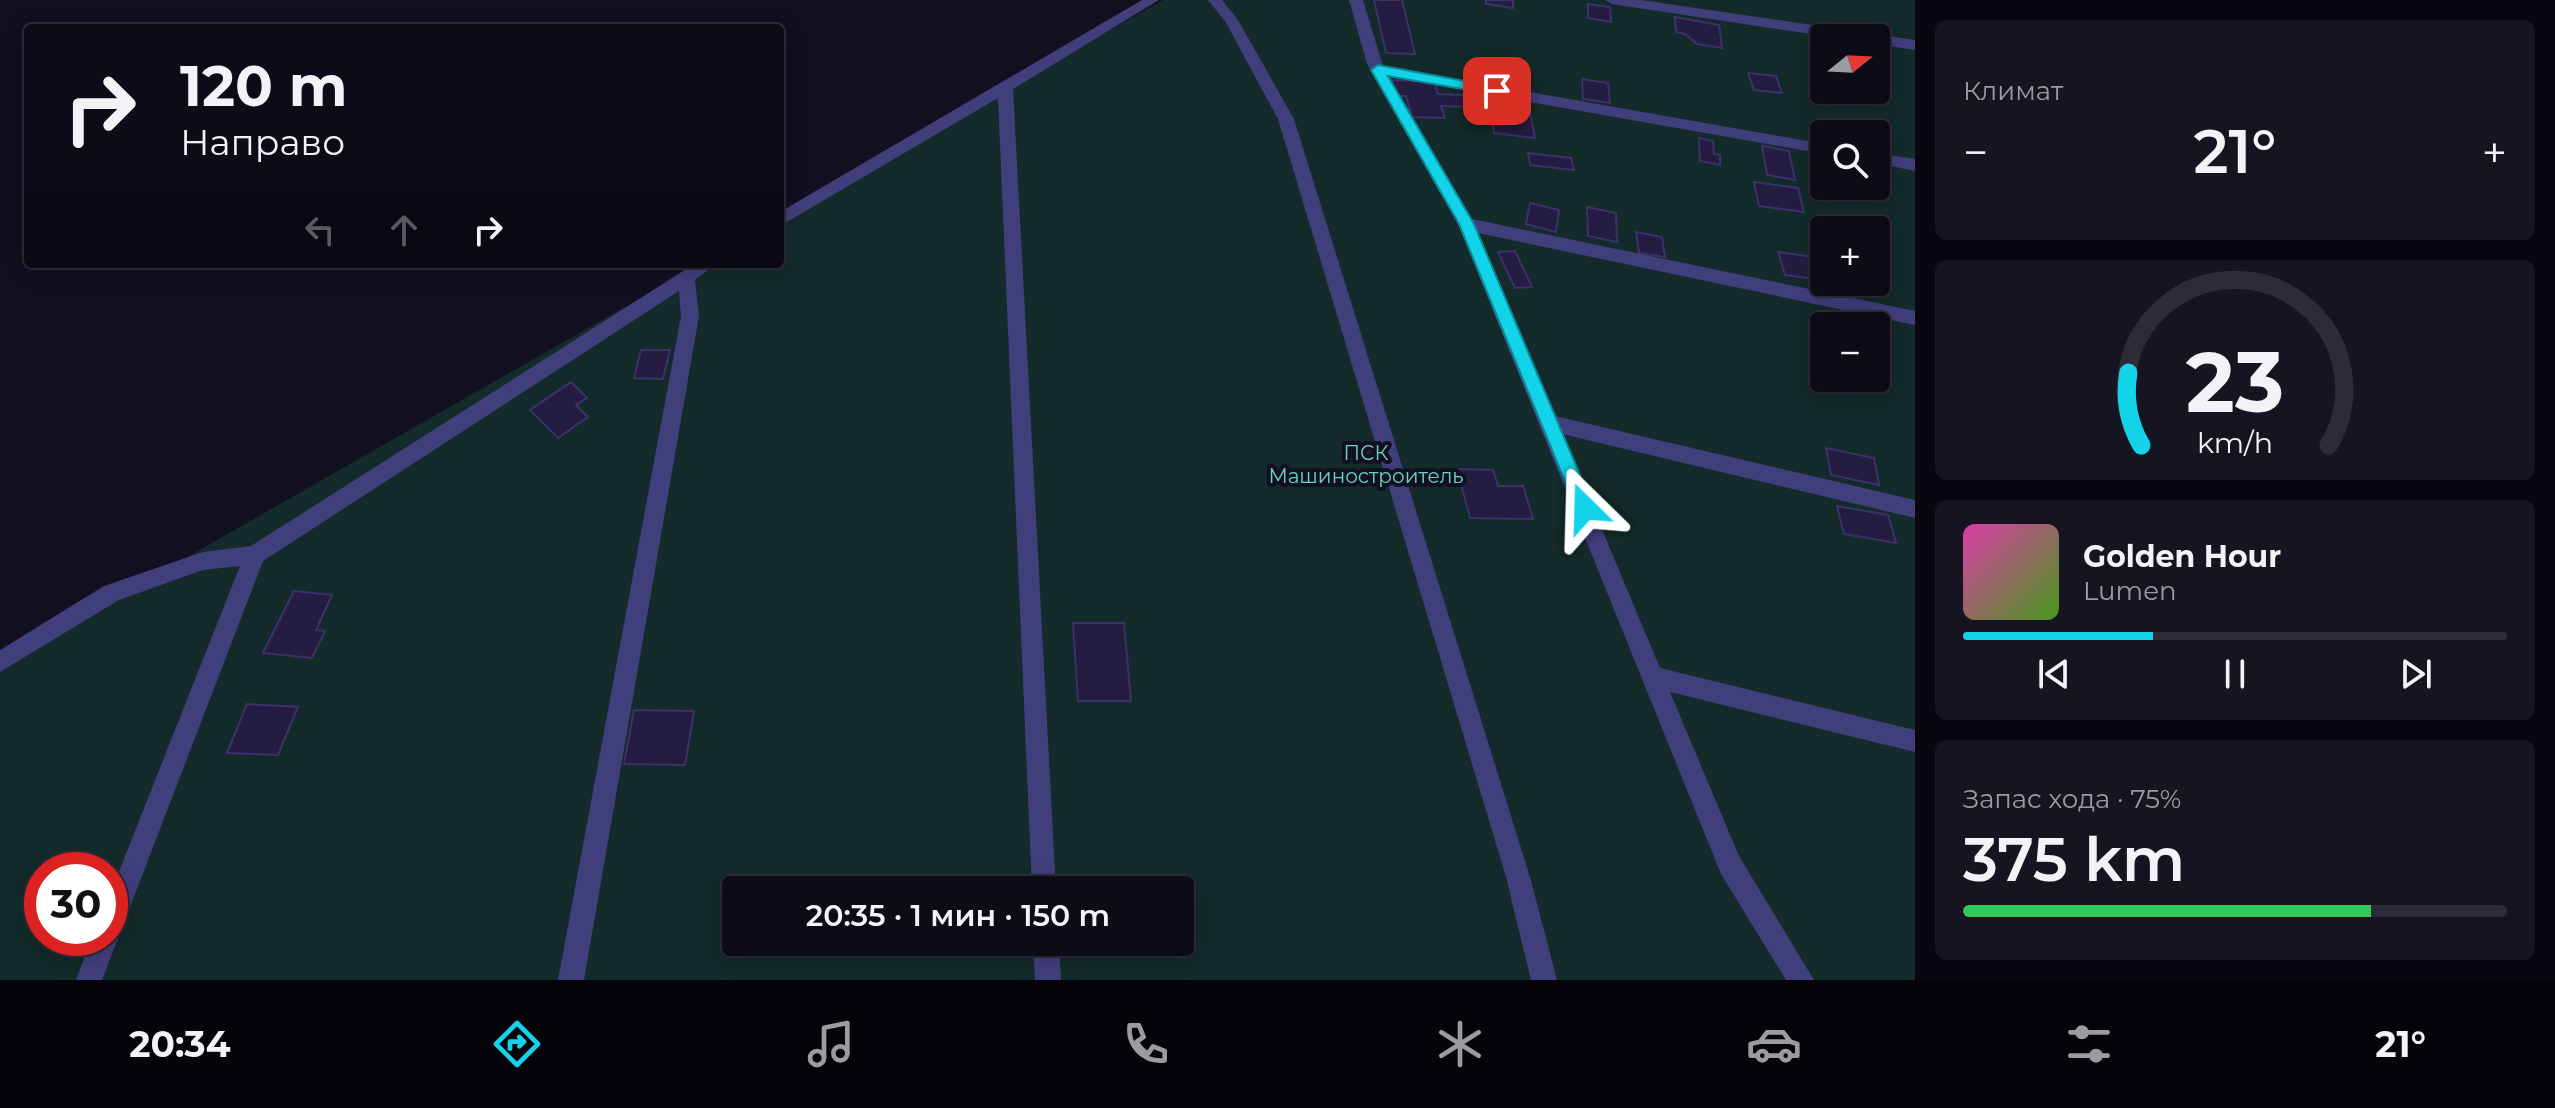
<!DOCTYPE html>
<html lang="ru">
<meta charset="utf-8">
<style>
body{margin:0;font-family:Montserrat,sans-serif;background:#171422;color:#f1f3f6;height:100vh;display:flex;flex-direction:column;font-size:30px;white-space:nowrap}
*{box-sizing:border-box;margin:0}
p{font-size:26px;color:#9b9ba2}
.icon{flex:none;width:44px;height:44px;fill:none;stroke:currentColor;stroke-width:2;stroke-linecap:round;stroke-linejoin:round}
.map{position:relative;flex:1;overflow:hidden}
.sheet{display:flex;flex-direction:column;gap:20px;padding:20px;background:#08060e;width:640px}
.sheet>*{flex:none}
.top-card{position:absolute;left:24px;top:24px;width:760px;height:244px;border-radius:8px;box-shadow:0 4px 20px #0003,0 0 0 2px #2e2b38;background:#0e0b19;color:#f1f3f6;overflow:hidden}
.needle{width:52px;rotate:72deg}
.tools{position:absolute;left:1810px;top:24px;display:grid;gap:16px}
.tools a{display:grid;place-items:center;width:80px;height:80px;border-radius:8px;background:#0e0b19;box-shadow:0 4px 20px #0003,0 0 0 2px #2e2b38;font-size:40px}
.speed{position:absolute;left:24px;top:852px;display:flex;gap:16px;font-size:40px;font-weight:700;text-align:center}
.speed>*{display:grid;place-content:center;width:104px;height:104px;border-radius:50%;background:#0e0b19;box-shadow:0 4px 20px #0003,0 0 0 2px #2e2b38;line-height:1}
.speed .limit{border:12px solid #d22;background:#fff;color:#111}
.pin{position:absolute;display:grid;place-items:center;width:68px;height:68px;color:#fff;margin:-34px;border-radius:16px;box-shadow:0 4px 12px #0006}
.me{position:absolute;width:88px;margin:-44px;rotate:338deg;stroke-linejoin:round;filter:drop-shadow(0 0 6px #0008)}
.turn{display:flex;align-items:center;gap:28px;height:168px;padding:0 24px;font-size:36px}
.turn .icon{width:104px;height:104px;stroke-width:2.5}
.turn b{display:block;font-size:56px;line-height:68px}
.lanes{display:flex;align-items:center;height:76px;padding:0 24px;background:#0003;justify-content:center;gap:40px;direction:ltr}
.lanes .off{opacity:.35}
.big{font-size:60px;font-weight:600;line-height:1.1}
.sheet .card{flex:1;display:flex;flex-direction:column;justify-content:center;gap:12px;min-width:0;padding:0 28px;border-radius:12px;background:#171422}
.sheet .dial{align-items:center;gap:0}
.dial svg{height:208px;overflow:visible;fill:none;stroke:#2e2b38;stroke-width:7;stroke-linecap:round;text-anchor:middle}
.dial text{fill:#f1f3f6;stroke:none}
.song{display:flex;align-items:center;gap:24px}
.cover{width:96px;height:96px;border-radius:12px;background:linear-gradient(135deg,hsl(320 70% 55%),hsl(100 70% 35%))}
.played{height:8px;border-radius:4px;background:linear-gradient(90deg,#13d3e8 35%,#2e2b38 35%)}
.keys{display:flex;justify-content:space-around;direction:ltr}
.heat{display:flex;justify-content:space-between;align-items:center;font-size:44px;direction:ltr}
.charge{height:12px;border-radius:6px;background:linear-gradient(90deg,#34c759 75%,#2e2b38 0)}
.trip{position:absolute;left:722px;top:876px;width:472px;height:80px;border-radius:8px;background:#0e0b19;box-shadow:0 4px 20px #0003,0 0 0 2px #2e2b38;font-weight:600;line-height:80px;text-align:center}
.tabs{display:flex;height:128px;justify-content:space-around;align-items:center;background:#06040a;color:#9b9ba2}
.tabs .icon{width:56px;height:56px}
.tabs .current{color:#13d3e8}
.tabs b{font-size:36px;color:#f1f3f6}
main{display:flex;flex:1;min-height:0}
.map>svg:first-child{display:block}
.green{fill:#132b2a;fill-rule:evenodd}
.building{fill:#241d41;stroke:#3c316b;stroke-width:2}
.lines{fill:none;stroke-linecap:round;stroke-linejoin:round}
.minor{fill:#413e7c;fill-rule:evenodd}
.route{fill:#13d3e8;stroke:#0c8997;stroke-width:2}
.labels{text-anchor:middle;stroke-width:8;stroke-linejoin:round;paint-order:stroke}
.park-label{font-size:20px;fill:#66d5b9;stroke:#120f21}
</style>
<main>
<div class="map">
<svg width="1915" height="980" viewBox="0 0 1915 980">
<rect width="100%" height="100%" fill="#120f21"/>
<path class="green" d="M1163,0H1915V980H0V664L700,264H780V219ZM1824,38H1876V90H1824ZM1824,134H1876V186H1824ZM1824,230H1876V282H1824ZM1824,326H1876V378H1824ZM42,870H110V938H42ZM736,890H1180V942H736Z"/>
<path class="building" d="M1374,0H1402L1415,54L1386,53Z
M1486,0H1513V8L1486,4Z
M1588,4L1610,7L1611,22L1588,18Z
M1675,17L1719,25L1722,48L1697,44L1685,34L1676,32Z
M1473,65L1495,70L1492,86L1469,80Z
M1748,73L1776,76L1782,93L1754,90Z
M1582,79L1608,83L1610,103L1583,99Z
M1391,80L1434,81L1438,94L1465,95L1469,107L1441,106L1445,118L1412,117L1406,96H1395Z
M1489,97L1528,101L1535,138L1494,133Z
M1699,138L1713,141L1714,154L1720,155V165L1700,161Z
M1762,146L1789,151L1795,180L1767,175Z
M1528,153L1571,158L1574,170L1530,165Z
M1754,182L1798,188L1804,212L1759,206Z
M1530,203L1559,210L1556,232L1526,224Z
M1587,207L1616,213L1617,242L1588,236Z
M1636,232L1662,237L1665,257L1639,253Z
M1515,251L1532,287L1515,288L1498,252Z
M1778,252L1821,258L1824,280L1785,275Z
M641,350H670L663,379L634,378Z
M571,382L587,398L576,405L588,417L558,438L530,410Z
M1826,448L1874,458L1879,485L1831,475Z
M1457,469L1493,470L1498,486H1523L1533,519L1470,518Z
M1837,506L1888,515L1896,543L1844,534Z
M294,591L332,595L316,630L325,631L312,658L263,653Z
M1073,623H1124L1131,701H1078Z
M247,704L298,707L278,755L227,753Z
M634,710L694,711L685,765L624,764Z"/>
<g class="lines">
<path class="minor" d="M1142,0H1159L1013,89L1056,890H1032L998,98L780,226V212Z
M1208,0H1222L1238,20L1294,119L1530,877L1557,980H1531L1506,877L1278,119L1225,21Z
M1349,0H1363L1383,66L1824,144V154L1389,77L1472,219L1915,311V325L1478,233L1555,416L1915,500V518L1562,434L1660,668L1915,730V752L1670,692L1739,856L1814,980H1786L1721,874L1458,224L1367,64Z
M1605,0H1641L1915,40V50L1876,44V38H1837L1612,4Z
M1876,153L1915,159V171L1876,163Z
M694,264H716L695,280L699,316L584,980H558L681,316L679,291L263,561L102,980H76L92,938H110V894L240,566L203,570L119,600L0,672V650L104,586L203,552L251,546Z
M1033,942H1059L1061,980H1035Z"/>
</g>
<path class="route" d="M1378,65L1497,87L1504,91L1497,95L1388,76L1474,224L1594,508L1591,513H1578L1576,508L1459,224L1371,70Z"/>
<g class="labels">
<g class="park-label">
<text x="1366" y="460">ПСК<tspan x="1366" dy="23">Машиностроитель</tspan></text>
</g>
</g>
</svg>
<div class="tools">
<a><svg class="needle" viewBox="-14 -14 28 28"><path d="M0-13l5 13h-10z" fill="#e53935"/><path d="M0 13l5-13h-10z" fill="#9b9ba2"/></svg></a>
<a><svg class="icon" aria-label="search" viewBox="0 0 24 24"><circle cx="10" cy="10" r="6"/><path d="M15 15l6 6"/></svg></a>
<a>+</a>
<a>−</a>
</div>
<div class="speed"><div class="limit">30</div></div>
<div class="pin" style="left:1497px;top:91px;background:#d93025"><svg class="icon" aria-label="arrive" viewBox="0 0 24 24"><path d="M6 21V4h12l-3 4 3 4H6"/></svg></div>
<svg class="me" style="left:1585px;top:508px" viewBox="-20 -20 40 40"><path d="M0-17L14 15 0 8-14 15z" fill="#13d3e8" stroke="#fff" stroke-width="4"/></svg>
<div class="trip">20:35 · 1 мин · 150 m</div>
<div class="top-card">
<div class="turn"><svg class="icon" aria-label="right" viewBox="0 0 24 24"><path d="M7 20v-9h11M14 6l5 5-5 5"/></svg><div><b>120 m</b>Направо</div></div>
<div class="lanes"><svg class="icon off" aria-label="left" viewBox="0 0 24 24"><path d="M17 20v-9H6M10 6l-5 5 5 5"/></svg><svg class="icon off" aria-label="ahead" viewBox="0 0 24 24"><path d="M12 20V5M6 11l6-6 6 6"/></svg><svg class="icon" aria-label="right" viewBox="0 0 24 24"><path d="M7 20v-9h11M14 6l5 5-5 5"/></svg></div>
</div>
</div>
<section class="sheet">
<div class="card"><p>Климат</p>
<div class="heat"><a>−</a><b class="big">21°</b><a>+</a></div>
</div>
<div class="card dial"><svg viewBox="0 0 100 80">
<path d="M14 69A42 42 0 1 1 86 69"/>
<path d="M14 69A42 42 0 0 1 9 41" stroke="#13d3e8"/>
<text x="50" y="56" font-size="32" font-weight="700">23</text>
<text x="50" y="72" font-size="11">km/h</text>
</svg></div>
<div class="card">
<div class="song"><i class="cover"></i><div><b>Golden Hour</b><p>Lumen</p></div></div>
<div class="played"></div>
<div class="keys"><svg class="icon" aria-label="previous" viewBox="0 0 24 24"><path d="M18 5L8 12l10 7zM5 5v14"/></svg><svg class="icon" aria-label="pause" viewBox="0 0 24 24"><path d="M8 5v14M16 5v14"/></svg><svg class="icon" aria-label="next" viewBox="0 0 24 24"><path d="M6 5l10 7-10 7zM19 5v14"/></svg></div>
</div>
<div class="card"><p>Запас хода · 75%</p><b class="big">375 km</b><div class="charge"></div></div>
</section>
</main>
<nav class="tabs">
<b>20:34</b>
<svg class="icon current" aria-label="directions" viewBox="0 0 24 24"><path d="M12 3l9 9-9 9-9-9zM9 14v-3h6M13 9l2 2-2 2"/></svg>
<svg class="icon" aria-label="music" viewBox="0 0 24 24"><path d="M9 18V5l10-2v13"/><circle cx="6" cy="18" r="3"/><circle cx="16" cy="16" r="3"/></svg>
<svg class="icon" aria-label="phone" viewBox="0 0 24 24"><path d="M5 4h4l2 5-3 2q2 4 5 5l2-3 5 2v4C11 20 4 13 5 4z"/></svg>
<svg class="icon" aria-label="climate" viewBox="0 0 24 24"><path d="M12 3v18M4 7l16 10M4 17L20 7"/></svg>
<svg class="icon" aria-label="car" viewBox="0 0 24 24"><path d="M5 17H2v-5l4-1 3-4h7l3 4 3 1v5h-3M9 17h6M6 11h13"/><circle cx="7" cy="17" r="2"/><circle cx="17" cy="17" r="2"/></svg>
<svg class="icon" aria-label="filters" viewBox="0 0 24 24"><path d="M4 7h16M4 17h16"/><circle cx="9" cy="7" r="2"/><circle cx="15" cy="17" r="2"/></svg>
<b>21°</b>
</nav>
